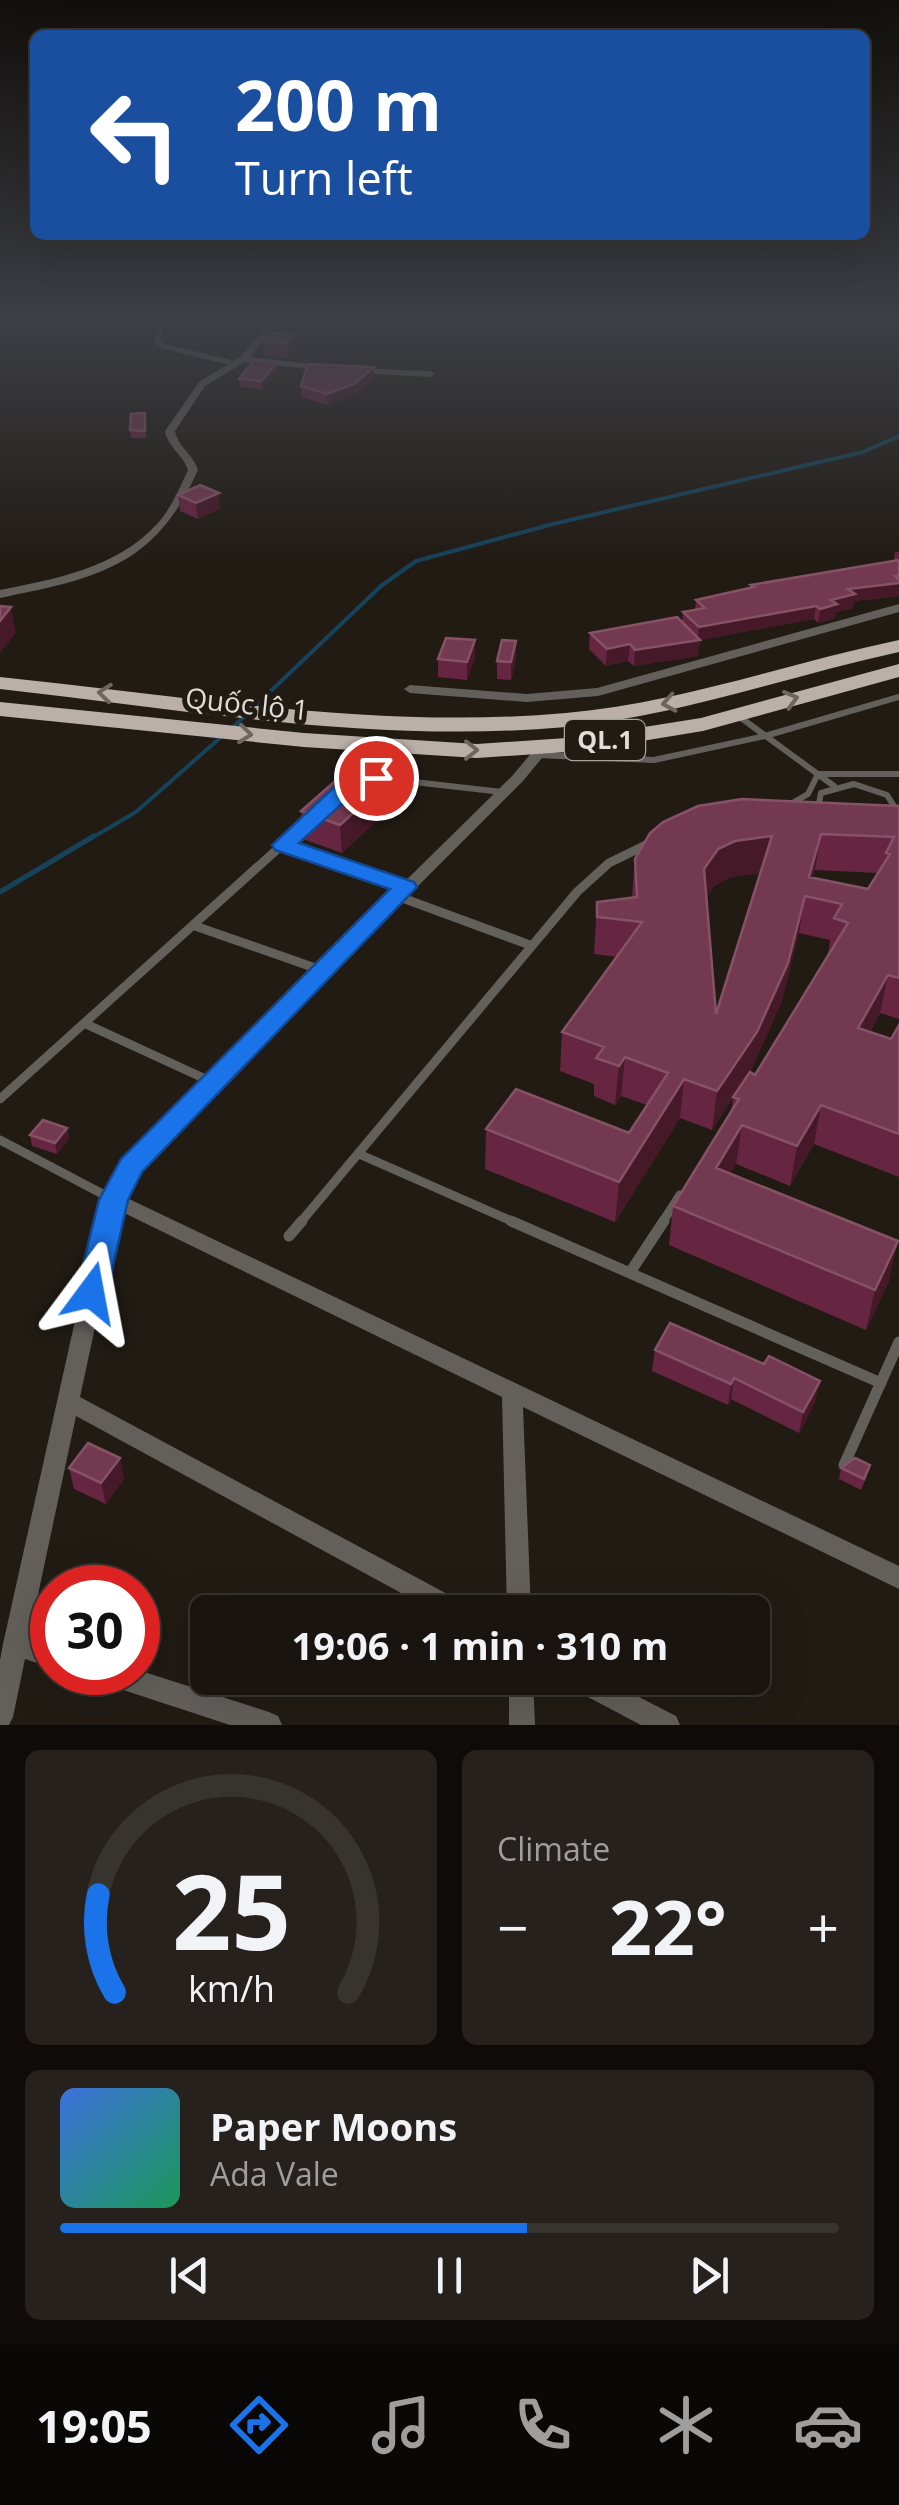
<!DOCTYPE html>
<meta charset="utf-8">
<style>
body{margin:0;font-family:"Open Sans",sans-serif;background:#26211d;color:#f1f3f6;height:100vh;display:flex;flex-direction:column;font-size:38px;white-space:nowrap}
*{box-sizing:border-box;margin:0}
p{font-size:32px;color:#9f9e9e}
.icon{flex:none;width:55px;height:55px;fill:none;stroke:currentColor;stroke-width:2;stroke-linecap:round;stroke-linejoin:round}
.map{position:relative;height:1725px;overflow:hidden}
.details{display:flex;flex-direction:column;gap:25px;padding:25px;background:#0e0b08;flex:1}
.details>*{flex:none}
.top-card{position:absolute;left:30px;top:30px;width:840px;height:210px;border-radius:15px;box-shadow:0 10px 40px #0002,0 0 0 2px #37332f;background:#1a4fa0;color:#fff;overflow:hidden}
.speed{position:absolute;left:30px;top:1565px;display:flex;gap:20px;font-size:50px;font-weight:700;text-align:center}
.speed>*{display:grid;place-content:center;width:130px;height:130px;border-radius:50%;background:#19140f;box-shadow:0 10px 40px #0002,0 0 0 2px #37332f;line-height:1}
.speed .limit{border:15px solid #d22;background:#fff;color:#111}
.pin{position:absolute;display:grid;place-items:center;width:85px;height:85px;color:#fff;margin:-42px;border:5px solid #fff;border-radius:50%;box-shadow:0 2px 10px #0007}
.me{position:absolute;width:110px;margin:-55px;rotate:13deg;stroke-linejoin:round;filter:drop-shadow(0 0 8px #0008)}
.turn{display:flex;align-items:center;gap:35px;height:210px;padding:0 40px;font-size:45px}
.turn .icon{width:130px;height:130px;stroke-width:2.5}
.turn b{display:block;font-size:70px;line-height:85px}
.big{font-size:75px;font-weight:700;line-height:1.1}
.details .card{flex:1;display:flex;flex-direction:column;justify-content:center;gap:15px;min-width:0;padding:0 35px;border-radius:15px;background:#26211d}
.details .dial{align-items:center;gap:0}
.dial svg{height:260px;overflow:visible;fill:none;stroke:#37332f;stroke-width:7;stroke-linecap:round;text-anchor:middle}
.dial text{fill:#f1f3f6;stroke:none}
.song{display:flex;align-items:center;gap:30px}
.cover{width:120px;height:120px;border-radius:15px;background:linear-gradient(135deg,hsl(220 70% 55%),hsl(150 70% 35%))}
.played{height:10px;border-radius:5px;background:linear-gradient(90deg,#1a73e8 60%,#37332f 60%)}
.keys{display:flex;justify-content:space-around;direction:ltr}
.heat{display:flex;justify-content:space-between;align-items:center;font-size:55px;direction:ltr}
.details .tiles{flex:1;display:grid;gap:25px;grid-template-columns:1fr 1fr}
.card:last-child{grid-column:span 2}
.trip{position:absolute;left:190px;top:1595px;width:580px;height:100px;border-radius:15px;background:#19140f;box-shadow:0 10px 40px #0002,0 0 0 2px #37332f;font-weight:700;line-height:100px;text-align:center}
.dock{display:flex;height:160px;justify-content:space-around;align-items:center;background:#0a0806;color:#9f9e9e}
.dock .icon{width:70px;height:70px}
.dock .on{color:#1a73e8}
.dock b{font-size:45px;color:#f1f3f6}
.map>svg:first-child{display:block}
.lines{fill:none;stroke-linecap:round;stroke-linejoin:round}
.stream-far1{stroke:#16425a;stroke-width:4}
.stream{stroke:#16425a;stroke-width:5}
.service-far3{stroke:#635f5b;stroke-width:5}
.service-far2{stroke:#635f5b;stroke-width:6}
.service-far1{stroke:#635f5b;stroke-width:9}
.service{stroke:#635f5b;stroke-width:11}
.minor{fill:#635f5b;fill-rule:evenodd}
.trunk{fill:#bab0a8;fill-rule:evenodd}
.wall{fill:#662540;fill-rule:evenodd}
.shaded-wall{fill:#451928}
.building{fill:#733951;stroke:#855266;stroke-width:2.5;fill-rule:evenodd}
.oneway{stroke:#6e665e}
.route{fill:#1a73e8;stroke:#114b97;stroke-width:2.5}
.labels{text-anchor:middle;stroke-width:10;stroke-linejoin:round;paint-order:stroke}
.shield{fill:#211b14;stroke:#a7a39c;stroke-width:2.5}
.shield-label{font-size:25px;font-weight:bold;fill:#e1ddd7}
.street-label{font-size:28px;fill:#e1ddd7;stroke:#211b14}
</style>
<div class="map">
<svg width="899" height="1725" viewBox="0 0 899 1725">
<rect width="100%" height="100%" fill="#211b14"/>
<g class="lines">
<path class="stream-far1" d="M230,730L381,586L416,561L553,524L863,452L899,436
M90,839L136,812L221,737"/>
<path class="stream" d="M0,892L94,836"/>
<path class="service-far3" d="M160,329L157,341L163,346L232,363"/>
<path class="service-far2" d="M737,715L834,786
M537,755L654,760L765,736L899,697
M388,779L502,792
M789,805L808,794L818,774H899
M818,808L821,793L854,784L887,795L897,811
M289,839L309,821"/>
<path class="service-far1" d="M283,845L406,887
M397,896L530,945
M195,926L321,970
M86,1024L212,1082
M0,1099L292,836
M0,1140L114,1200
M359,1154L516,1223
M300,1223L577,892L609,863L652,842
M662,1223L680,1195"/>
<path class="service" d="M511,1221L881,1383
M289,1236L302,1221
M631,1271L664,1221
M844,1465L899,1342"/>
<path class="minor" d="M272,321H280L250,357L328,366L331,367V371L245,362L205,386L175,431C178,447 193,454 198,470C155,567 97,578 0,598V590C55,579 117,568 157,524C171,509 179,489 188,470C183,454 168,448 165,431L199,382L240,357Z
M353,368L430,371L435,374L430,377L356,373L353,372Z
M899,604V612L598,696L527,702L410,693L404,689L410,685L527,694L597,688Z
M544,743L551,747L523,781L152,1152L130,1185L125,1197L899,1566V1589L523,1407L531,1612H507L502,1397L120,1211L80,1397L466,1604L470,1612H436L76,1416L29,1637L52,1644V1668L25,1659L13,1717L9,1725H0V1660L3,1644L97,1222L112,1183L140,1142L513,775L539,744Z
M138,1670L269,1712L278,1716L282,1725H230L105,1684L96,1681L93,1672H138Z
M509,1678H533L535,1725H509Z
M566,1678H602L676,1716L680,1725H641L569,1687Z"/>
<path class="trunk" d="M899,640V652C788,676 680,716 566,727C378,744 187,710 0,689V677C187,696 378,730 566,713C680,703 788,663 899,640Z
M899,664V677L703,731L581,751L477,758L304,747L0,716V702L304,733L477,744L581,737L701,718Z"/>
</g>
<path class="wall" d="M269,333L294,348L288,358L264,355L263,341Z
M278,370L262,389L240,387L239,379Z
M374,378L355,395L328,405L301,397V386Z
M146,420V438H131L130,430Z
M178,495L220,509L198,519L180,511Z
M895,552H899V596L854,601L853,608L836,612L835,618L818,623L814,619L700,640L698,656L634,666L628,661L606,666L589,649L590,633L682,622L683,612L695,610L696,600L751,588V585L894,561Z
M475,640V658L467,680L438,677V659Z
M516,641V659L511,680L497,679V661Z
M398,801L342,853L303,839L301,811Z
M899,806V1019L880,1013L870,1032L891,1039L899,1025V1177L814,1144L790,1186L736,1164L730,1174L889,1281L866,1330L669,1245L673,1206L731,1112L733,1098L712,1130L680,1118L615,1222L485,1169L486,1129L629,1133L647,1105L621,1096L615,1105L594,1096V1084L560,1071L562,1032L617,957L594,954L597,902L632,897L635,859ZM815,870L878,873L868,889L813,877ZM760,873L716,1014L707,896L714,886L731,877ZM799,933L830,940L828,956L755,1075L750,1072L782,1001Z
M67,1128L69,1138L57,1154L32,1146L30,1135Z
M655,1350L815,1402L799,1433L731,1399L728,1405L652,1371Z
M120,1458L124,1479L106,1504L74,1489L69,1468Z
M841,1468L867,1476L861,1490L839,1479Z"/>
<path class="shaded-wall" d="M293,334L294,348L288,358L287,343Z
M277,363L278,370L262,389L261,381Z
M374,367V378L355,395L328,405L327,394Z
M219,493L220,509L198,519L196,503Z
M899,583V596L854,601L853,608L836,612L835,618L818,623L820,609L848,589Z
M816,606L814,619L700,640L698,656L634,666L635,650L697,640L699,627Z
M11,607L16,633L0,653V621Z
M475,640V658L467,680V662Z
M516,641V659L511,680V662Z
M630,644L628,661L606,666L607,649Z
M397,773L398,801L342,853L340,825Z
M821,834L815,870L808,897L809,877Z
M772,836L767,872L731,877L714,886L700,906L704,869L718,849L735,841Z
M805,896L799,933L782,1001L751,1071L712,1130L717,1091Z
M888,975L880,1013L851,1066L858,1028Z
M625,1057L621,1096L615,1105L619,1066Z
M684,1079L680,1118L615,1222L619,1182Z
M821,1105L814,1144L790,1186L797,1146Z
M742,1125L736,1164L710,1207L716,1168Z
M67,1128L69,1138L57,1154L55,1143Z
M898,1241L889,1281L866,1330L875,1290Z
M734,1378L731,1399L728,1405L731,1384Z
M820,1381L815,1402L799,1433L803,1412Z
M120,1458L124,1479L106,1504L101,1483Z"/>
<path class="building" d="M269,333L293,334L287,343L263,341Z
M254,360L277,363L261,381L239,379Z
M308,364L374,367L354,384L327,394L301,386Z
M145,413V431L130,430L131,414Z
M200,485L219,493L196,503L178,495Z
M899,560V576H895L899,580V583L848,589L855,594L831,600L837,604L820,609L816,606L699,627L683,612L705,608L696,600L754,587L751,585Z
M0,606L11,607L0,621Z
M677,617L700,640L635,650L630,644L607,649L590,633Z
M446,638L475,640L467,662L438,659Z
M502,640L516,641L511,662L497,661Z
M358,761L397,773L340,825L301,811Z
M742,799L899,806V978L888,975L858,1028L891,1039L899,1025V1134L821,1105L797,1146L742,1125L716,1168L898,1241L875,1290L673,1206L739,1099L733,1097L750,1072L755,1075L848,923L834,918L842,904L805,896L788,963L757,1032L717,1091L684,1079L619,1182L486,1129L516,1089L629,1133L668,1073L625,1057L619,1066L596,1058L604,1047L562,1032L642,922L597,917V902L637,897L635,859L650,833L663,822L698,806ZM821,834L894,837L886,853L890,854L868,889L809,877ZM772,836L716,1014L704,869L718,849L735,841Z
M43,1120L67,1128L55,1143L30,1135Z
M670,1323L764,1364L769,1356L820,1381L803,1412L734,1378L731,1384L655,1350Z
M88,1443L120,1458L101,1483L69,1468Z
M855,1458L870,1465L864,1479L841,1468Z"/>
<defs><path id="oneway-chevron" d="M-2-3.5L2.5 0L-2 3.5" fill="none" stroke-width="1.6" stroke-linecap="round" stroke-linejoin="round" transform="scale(2.5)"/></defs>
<g class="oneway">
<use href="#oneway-chevron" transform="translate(105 693) rotate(-174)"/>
<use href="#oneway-chevron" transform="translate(791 699) rotate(-16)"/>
<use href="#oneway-chevron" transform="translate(669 703) rotate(170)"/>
<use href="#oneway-chevron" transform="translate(245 734) rotate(6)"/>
<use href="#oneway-chevron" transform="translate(471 750)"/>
</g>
<linearGradient id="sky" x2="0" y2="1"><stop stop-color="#120f0b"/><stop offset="0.57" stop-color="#3d3f45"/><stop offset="1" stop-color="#3d3f45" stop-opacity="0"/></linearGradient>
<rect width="899" height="562" fill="url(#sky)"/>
<path class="route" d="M376,771L387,778L384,782L358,789L299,843L414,882L417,887L142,1172L128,1200L107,1293L102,1302L91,1306L80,1302L76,1293L99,1200L121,1159L390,889L275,850L272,845L343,779Z"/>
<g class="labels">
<rect class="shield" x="565" y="720" width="80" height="40" rx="8"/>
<g class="shield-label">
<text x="605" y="749">QL.1</text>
</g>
<g class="street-label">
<text transform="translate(247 704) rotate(6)" y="10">Quốc lộ 1</text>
</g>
</g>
</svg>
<div class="speed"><div class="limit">30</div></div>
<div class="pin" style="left:376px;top:778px;background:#d93025"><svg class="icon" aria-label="arrive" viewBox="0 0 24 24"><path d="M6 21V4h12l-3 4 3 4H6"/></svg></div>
<svg class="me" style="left:91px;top:1293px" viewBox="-20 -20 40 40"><path d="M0-17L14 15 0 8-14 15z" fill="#1a73e8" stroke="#fff" stroke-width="4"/></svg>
<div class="trip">19:06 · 1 min · 310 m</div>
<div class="top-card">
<div class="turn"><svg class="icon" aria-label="left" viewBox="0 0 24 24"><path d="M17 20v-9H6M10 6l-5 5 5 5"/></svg><div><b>200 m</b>Turn left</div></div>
</div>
</div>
<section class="details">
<div class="tiles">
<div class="card dial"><svg viewBox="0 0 100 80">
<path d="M14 69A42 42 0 1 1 86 69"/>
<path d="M14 69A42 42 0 0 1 9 39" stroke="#1a73e8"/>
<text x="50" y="56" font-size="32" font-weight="700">25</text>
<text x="50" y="72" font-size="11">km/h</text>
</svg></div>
<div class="card"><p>Climate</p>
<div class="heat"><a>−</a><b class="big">22°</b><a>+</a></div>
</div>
<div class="card">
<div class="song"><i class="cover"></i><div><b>Paper Moons</b><p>Ada Vale</p></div></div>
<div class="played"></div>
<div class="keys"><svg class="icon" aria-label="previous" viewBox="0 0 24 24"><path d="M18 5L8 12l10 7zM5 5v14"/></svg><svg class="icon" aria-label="pause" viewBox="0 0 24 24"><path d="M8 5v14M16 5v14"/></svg><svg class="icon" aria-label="next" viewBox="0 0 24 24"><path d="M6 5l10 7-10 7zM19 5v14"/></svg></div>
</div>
</div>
</section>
<nav class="dock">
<b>19:05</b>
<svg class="icon on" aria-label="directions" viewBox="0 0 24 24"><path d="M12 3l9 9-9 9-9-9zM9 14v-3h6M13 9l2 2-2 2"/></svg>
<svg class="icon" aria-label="music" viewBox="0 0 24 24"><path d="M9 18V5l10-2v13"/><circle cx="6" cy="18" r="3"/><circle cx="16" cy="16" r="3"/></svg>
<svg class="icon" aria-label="phone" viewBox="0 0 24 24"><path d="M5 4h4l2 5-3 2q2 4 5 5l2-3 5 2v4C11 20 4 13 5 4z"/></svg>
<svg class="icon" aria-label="climate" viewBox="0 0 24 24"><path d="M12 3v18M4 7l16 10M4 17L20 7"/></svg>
<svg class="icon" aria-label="car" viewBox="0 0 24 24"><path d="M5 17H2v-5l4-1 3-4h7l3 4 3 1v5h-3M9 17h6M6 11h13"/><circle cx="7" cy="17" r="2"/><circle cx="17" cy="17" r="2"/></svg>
</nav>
